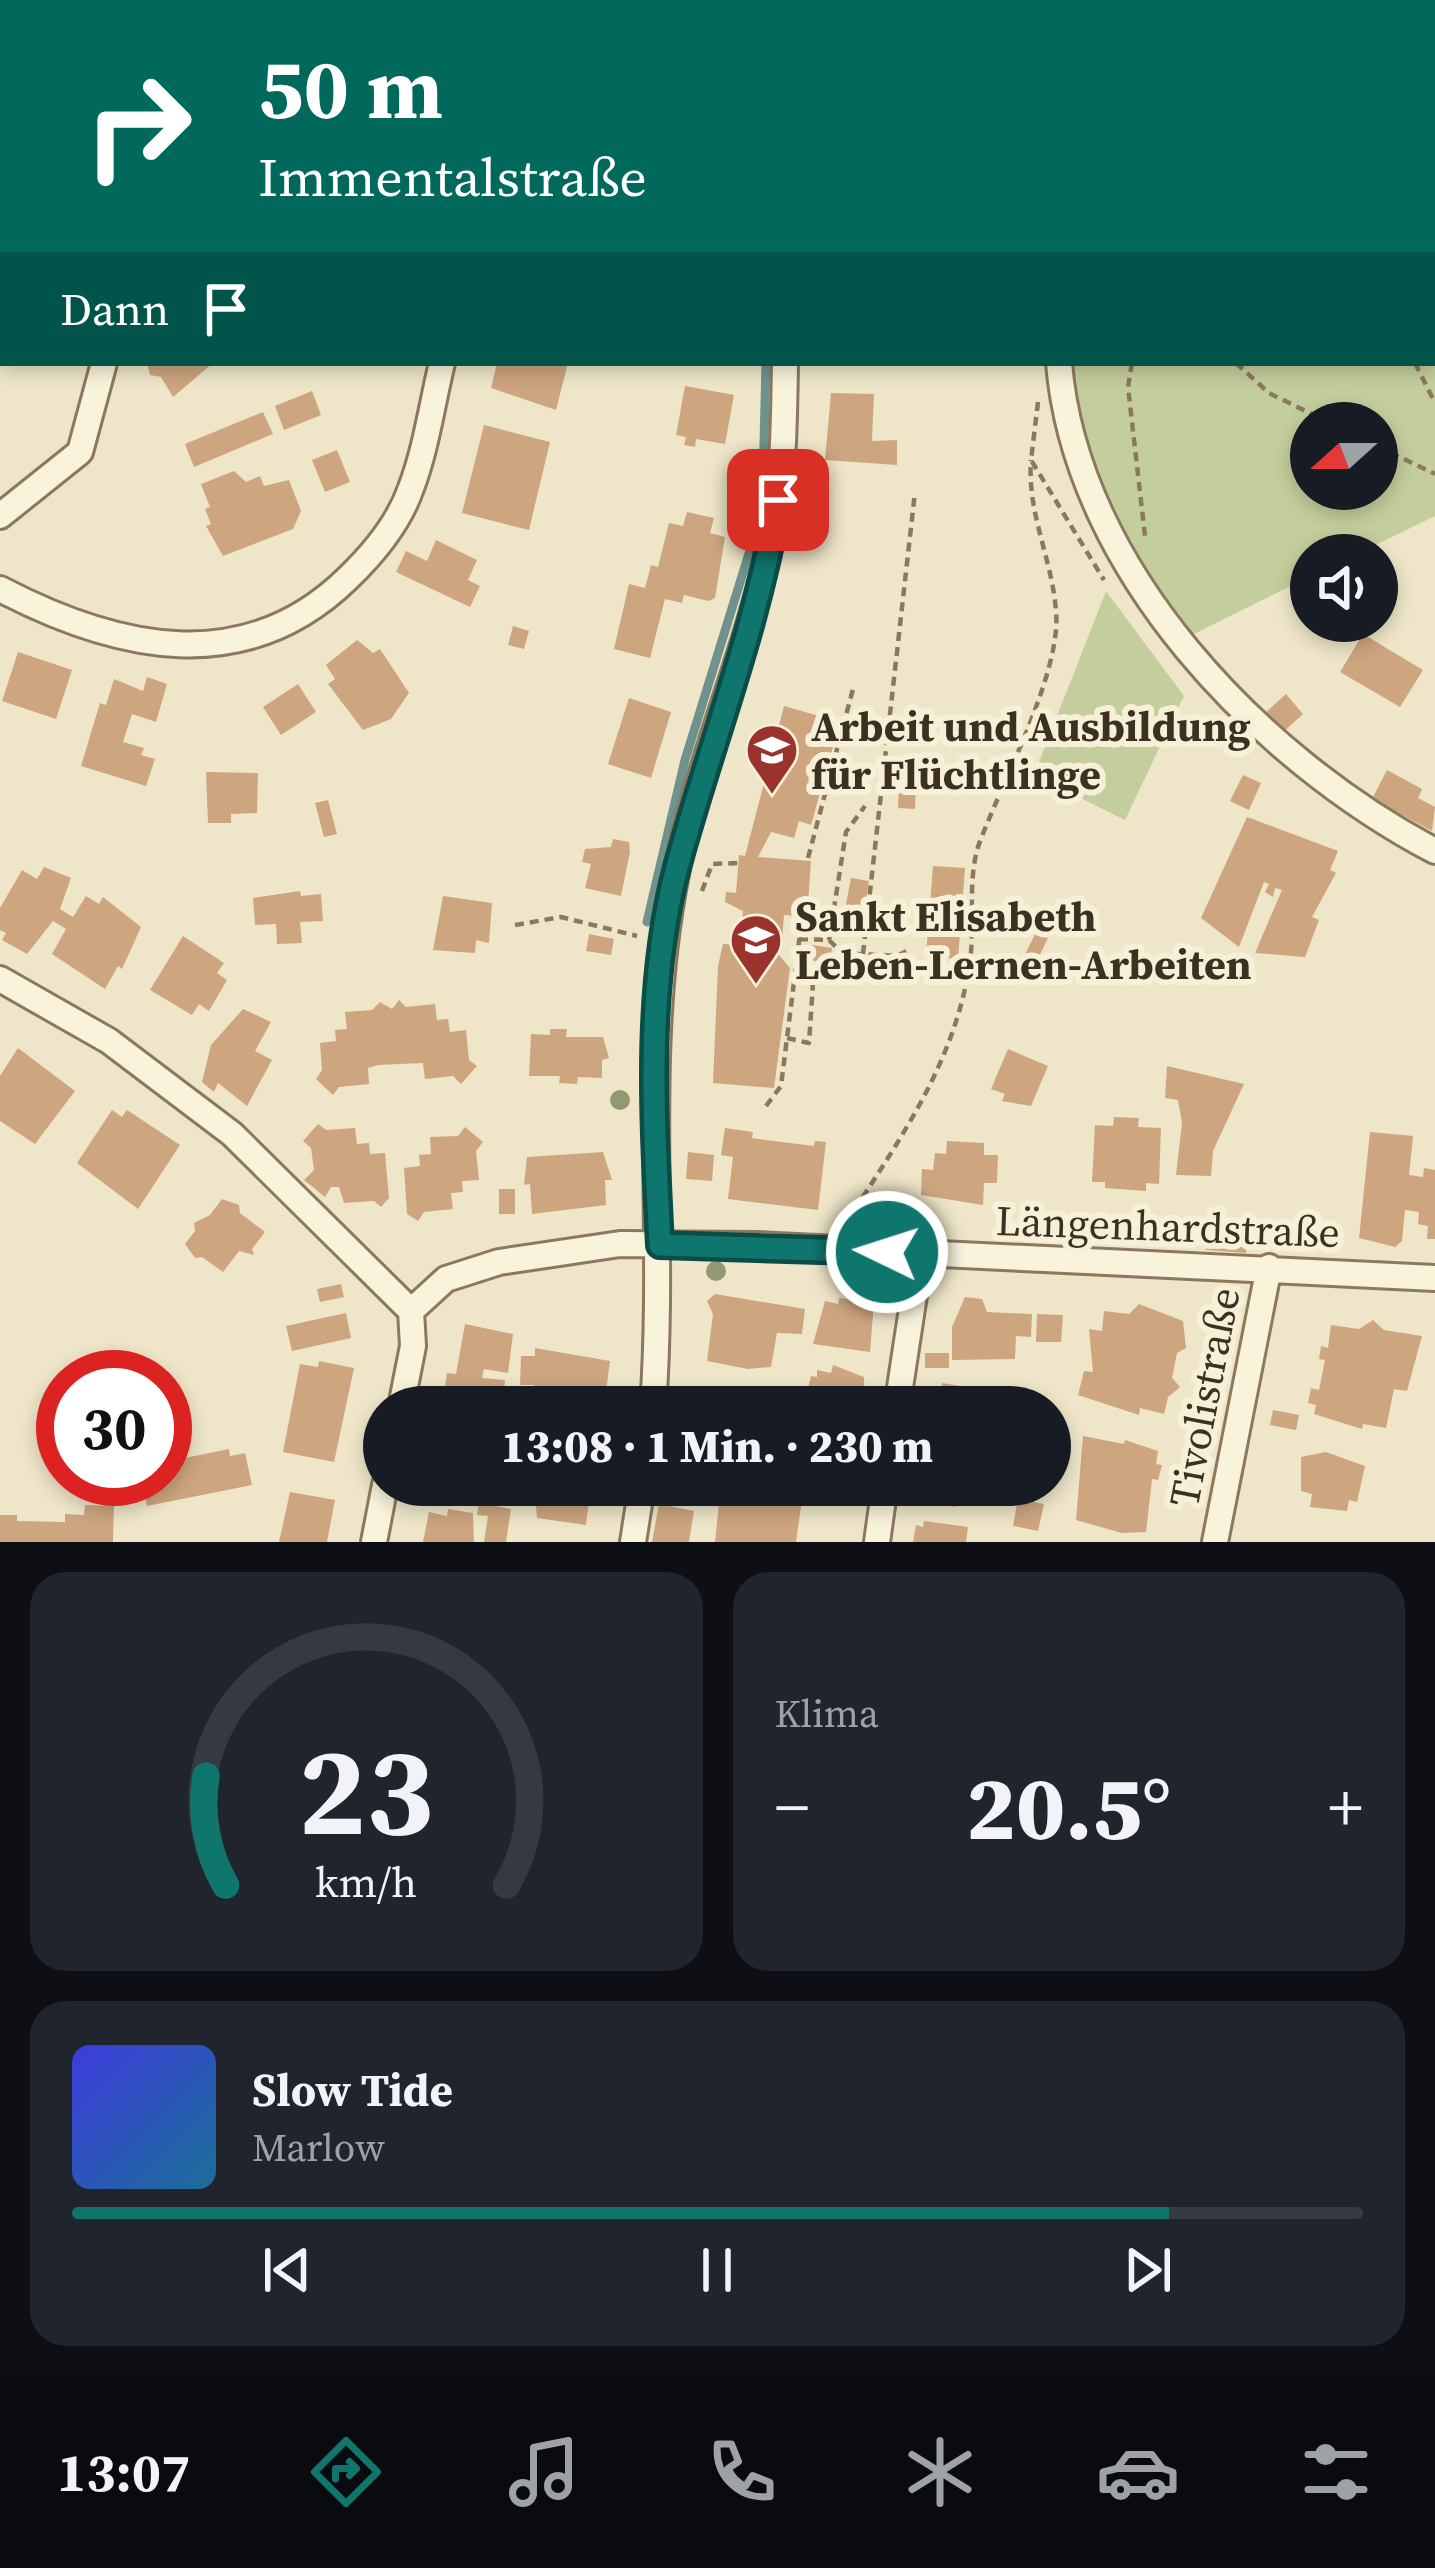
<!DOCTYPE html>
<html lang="de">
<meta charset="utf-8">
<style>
body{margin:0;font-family:"Source Serif 4",serif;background:#20242c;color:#f1f3f6;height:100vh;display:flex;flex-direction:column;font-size:45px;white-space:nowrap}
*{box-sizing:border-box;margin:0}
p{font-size:39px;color:#9ea1a6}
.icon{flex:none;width:66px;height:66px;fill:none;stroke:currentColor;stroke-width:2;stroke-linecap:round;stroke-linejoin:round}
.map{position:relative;height:1542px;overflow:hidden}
.details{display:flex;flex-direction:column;gap:30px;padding:30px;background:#0d0f14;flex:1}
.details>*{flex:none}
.banner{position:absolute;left:0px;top:0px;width:1437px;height:366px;box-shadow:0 6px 18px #0003;background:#00695c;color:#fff;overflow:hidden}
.needle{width:78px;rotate:249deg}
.fabs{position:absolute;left:1290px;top:402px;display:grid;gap:24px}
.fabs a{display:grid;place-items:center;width:108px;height:108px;border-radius:50%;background:#171b24;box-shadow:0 6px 18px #0003;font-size:60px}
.speed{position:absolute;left:36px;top:1350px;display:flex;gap:24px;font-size:60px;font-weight:700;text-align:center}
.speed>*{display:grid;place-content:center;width:156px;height:156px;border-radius:50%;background:#171b24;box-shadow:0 6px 18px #0003;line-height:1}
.speed .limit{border:18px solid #d22;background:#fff;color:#111}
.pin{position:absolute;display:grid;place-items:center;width:102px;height:102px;color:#fff;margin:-51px;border-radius:24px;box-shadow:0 6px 18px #0006}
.me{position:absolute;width:132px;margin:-66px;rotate:274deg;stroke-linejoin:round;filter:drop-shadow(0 0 9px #0008)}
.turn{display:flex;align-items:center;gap:42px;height:252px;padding:0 60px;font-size:54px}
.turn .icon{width:156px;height:156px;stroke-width:2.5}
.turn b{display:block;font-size:84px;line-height:102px}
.then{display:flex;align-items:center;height:114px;padding:0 60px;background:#0003;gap:24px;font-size:45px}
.big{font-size:90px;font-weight:800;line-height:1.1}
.details .widget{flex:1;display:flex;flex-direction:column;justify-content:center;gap:18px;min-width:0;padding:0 42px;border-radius:36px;background:#20242c}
.details .dial{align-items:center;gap:0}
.dial svg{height:312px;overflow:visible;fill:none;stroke:#363941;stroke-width:7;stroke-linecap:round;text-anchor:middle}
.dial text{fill:#f1f3f6;stroke:none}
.song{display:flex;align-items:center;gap:36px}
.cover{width:144px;height:144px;border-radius:18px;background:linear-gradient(135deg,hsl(240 70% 55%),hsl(200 70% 35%))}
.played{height:12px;border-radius:6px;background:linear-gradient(90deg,#0f766e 85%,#363941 85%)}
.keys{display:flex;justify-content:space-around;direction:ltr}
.heat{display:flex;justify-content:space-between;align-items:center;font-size:66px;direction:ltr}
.details .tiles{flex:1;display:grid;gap:30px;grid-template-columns:1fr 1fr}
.widget:last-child{grid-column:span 2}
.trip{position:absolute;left:363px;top:1386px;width:708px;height:120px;border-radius:60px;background:#171b24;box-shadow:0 6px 18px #0003;font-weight:800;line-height:120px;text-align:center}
.menu{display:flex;height:192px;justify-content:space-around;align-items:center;background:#090b0e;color:#9ea1a6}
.menu .icon{width:84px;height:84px}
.menu .on{color:#0f766e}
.menu b{font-size:54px;color:#f1f3f6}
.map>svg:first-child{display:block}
.green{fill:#c4ce9c;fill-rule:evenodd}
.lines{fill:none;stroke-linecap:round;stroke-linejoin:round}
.stream{stroke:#70928c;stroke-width:9}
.building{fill:#cda57f}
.lane-casing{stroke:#8c795d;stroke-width:18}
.street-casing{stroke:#8c795d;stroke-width:30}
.path{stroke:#8c795d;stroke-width:4.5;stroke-dasharray:9 6;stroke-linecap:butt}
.lane{stroke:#f9f3dc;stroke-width:12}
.street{stroke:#f9f3dc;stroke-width:24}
.tree{fill:#949870}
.route-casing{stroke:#0a4d48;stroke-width:30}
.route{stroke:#0f766e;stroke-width:21}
.labels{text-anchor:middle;stroke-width:12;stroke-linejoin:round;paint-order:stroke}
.poi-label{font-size:42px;font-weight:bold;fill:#3c3021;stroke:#f6f0d9;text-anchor:start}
.street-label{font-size:42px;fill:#3c3021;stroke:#f6f0d9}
</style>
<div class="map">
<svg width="1435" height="1542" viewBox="0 0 1435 1542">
<rect width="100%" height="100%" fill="#efe6c9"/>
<path class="green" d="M1033,0H1435V516L1355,555H1311V576L1180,641L1131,585L1057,363H1434V3ZM1311,423H1377V489H1311Z
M1106,591L1184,696L1125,820L1034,775Z"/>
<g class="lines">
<path class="stream" d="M769,3V0
M647,922L685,760L755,534L763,482L766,363"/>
</g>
<path class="building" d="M147,363H213L173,397L161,377L150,375Z
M497,363H568L556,410L491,388Z
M685,386L734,395L725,444L696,439L695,447L684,445L686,437L676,435Z
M312,391L321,415L284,430L275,406Z
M831,393L874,394L872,441L897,440V465L825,460Z
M263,412L273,434L194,467L185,444Z
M484,425L550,442L529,530L462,513Z
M337,450L350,482L325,492L312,460Z
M234,471L246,482L260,476L264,486L289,480L301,511L293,529L223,556L206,526L211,524L205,509L210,507L201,484Z
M687,512L714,518L710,533L725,537L715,598L708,601L684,595L682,603L665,599L650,658L614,649L629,584L645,588L651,565L658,567L669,523L683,526Z
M436,540L477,560L468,580L480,586L470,607L396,572L406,551L427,561Z
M513,626L529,631L524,649L508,645Z
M1363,634L1423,670L1400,707L1340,672Z
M357,640L373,653L380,649L409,693L391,719L363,730L328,684L335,679L326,665Z
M18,652L72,670L56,719L2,701Z
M147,677L167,684L156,722L132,714L123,742L144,748L141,755L155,759L146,786L81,766L100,703L106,705L114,679L143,691Z
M298,684L316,712L281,735L263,707Z
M1286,694L1303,714L1280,735L1263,715Z
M629,698L671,712L651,778L608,764Z
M784,706L840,722L811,825L799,821L794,838L771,832L758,857L811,861L807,917L784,915L782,941L751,939L750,946L764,947L763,959L779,955L790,968L774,1088L713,1083L718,966L723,944L741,945L743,911L725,902L726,892L736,893L739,855L745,856Z
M1387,770L1422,789L1418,798L1435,807L1432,831L1372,799Z
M206,772L258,773L257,813L231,814V823H208Z
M1243,775L1261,783L1249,810L1230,801Z
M899,783L916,784L915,809L898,808Z
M328,800L337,834L324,837L315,803Z
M1247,817L1338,851L1330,870L1336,873L1312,917L1319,920L1305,957L1255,953L1282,890L1275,888L1273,897L1265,892L1269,884L1264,882L1239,947L1201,918Z
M613,839L629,842L630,852L621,896L585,888L591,864L582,862L585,849L611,847Z
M933,866L965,868L958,959L926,956Z
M44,867L71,878L60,909L73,917L86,896L99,904L103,897L141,927L122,969L118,966L105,989L52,954L66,929L53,921L27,954L2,940L6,933L0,930V908L22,870L37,879Z
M851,878L869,881L864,913L845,910Z
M300,891L301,896L321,894L323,921L300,922L302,943L277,944L276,924L255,925L253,898Z
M443,896L492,903L489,943L476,940L475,953L433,950Z
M1036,932L1048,938L1033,969L1021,963Z
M589,934L614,939L611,955L586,951Z
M183,936L224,963L217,973L227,980L209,1011L199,1004L192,1015L150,990Z
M812,945L832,948L830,963L810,960Z
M399,1000L406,1007L435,1004L437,1020L448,1019L450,1032L466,1030L469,1060L477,1066L461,1084L453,1076L425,1079L423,1063L378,1065L368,1068L369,1084L339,1087L333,1095L316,1079L322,1070L320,1043L336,1041L335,1030L347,1029L345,1012L372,1010L380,1002L392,1009Z
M243,1009L271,1022L255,1051L272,1060L247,1106L218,1083L214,1092L202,1082L211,1045Z
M550,1029H567L566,1037H603L609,1058L602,1060V1078L578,1077L577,1084L559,1083L560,1076H529L531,1034L550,1035Z
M18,1048L75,1091L35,1144L0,1121V1076Z
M1008,1049L1048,1066L1031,1106L1002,1101L1005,1094L991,1089Z
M1167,1066L1244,1084L1213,1151L1211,1176L1176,1175L1182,1123L1178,1100L1165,1098Z
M112,1110L122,1117L127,1110L180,1145L138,1209L77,1163Z
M1114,1117L1139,1118L1138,1127L1161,1128L1159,1184L1146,1183V1191L1105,1188V1182H1092L1095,1125L1113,1126Z
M318,1124L326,1130L355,1128L357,1144L369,1143L370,1154L385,1153L389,1198L381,1207L374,1201L344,1203L339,1187H331L325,1197L304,1180L314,1170L311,1148L303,1141Z
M465,1127L483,1142L476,1151L479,1180L462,1181L463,1192L451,1193L453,1209L424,1212L418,1221L407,1214L404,1168L420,1166L419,1155L431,1154L430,1137L458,1136Z
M725,1128L753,1132L752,1138L766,1140L814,1146L815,1141L826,1142L818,1210L728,1199L733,1157L721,1155Z
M1370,1132L1413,1136L1409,1175L1423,1177L1424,1168L1435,1170V1239H1427L1428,1226L1418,1224L1419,1212L1405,1210L1402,1241L1395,1247L1359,1238Z
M947,1141L984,1143V1155H998L997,1183H984L983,1205L921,1195L922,1169L933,1170L935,1153L946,1154Z
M603,1152L612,1180H605L606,1205L532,1214L530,1184L524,1185L527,1157Z
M688,1152L714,1155L712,1181L686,1179Z
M499,1189H515V1214H499Z
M222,1199L239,1205L240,1213L265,1232L252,1249L254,1255L239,1251L223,1272L202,1257L195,1258L185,1244L195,1231L194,1223L210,1215Z
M1214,1221L1249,1222L1246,1253L1206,1250Z
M341,1284L344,1297L320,1302L317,1289Z
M715,1294L805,1309L802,1334L777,1333L771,1367L748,1369L707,1361L713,1314L707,1301Z
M965,1297L982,1299L987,1312L1032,1314L1031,1337L1016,1336L1015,1359L952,1360V1327Z
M839,1298L874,1302L870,1352L813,1344L825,1301L838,1304Z
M1139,1304L1183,1321L1186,1348L1177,1353L1172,1378L1180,1387L1168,1397L1164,1414L1140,1408L1139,1415L1078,1395L1084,1371L1093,1372L1089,1329L1102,1331L1104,1311L1129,1314Z
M346,1313L351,1338L292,1351L286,1326Z
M1037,1314L1063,1315L1061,1342H1036Z
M1373,1320L1384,1330L1422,1336L1407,1391L1394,1389L1386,1428L1363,1424L1362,1429L1314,1414L1316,1405L1308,1403L1311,1388L1319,1390L1325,1360L1319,1359L1321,1346L1328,1348L1331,1325L1359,1329Z
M465,1324L513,1334L508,1373L484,1369L482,1378L505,1380L504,1391L478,1389L476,1407H442L447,1373L456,1374Z
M535,1348L610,1361L604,1407H564L565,1401L534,1394V1385H520L521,1356H535Z
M925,1353H949V1368H925Z
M319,1361L354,1368L334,1462L283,1452L300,1364L318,1367Z
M833,1365L864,1377L865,1407H813V1402L805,1401L811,1376L817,1377V1370L831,1373Z
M942,1383L990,1391L997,1395L994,1407H939Z
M726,1398L752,1402L754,1407H703L704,1399L725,1402Z
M1273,1410L1299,1415L1296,1430L1270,1425Z
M1083,1436L1124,1444L1125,1440L1158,1451L1156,1464L1162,1465L1158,1480L1152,1479L1146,1532L1122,1533L1076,1520Z
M229,1449L230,1456L245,1453L252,1485L147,1506L141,1479H165V1462Z
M1326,1452L1365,1466L1357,1502L1349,1500L1347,1511L1310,1507L1312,1494L1301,1491V1457Z
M502,1485H515L512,1504L499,1502Z
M534,1485H591L586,1525L537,1518Z
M731,1485H757L756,1499L802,1500L796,1542H715L720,1494L730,1495Z
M838,1485H862L859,1506L836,1503Z
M928,1485H976L982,1489L980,1500L957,1501L956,1507L943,1504L945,1498L928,1496Z
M290,1492L335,1500L327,1542H279Z
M1018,1499L1044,1504L1038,1531L1013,1526Z
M479,1503L511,1509L506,1542H484L488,1516L477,1515Z
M659,1504L694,1511L689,1542H652Z
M85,1505L114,1506L113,1542H0V1515H17V1521L65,1522V1514L84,1515Z
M448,1509L473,1513L474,1542H423L429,1512L447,1516Z
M924,1521L968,1527L966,1542H913L916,1525L923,1527Z"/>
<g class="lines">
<g class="lane-casing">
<path id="lane" d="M364,0L365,3
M504,3L505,0"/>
</g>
<g class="street-casing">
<path id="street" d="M788,0V3
M557,3L558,0
M1036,3V0
M1059,363C1076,570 1260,759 1435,851
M0,516L80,452L104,363
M0,589C117,650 245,679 348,578C374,553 399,523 411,488C426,449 432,404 442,363
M0,979L109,1041L232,1134L411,1311L413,1346L401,1407
M411,1311L446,1279L499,1262L620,1244L756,1245L1435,1278
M653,1407C666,1229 641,1055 675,879C697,763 748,652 772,536C784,478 784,421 785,363
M897,1407L920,1256
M374,1542L385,1485
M633,1542L642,1485
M877,1542L885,1485
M1215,1542L1269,1267"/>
</g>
<path class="path" d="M1161,0V3
M1434,198H1435
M1132,363L1128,387L1145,536
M1236,363L1269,393L1330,423
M1415,363L1435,403
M1038,402L1031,460L1104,580
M1377,446L1435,474
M808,858L853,689
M702,891L712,864L738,863
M515,925L561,917L637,936
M799,939L829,940L842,953L897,956L911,949
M829,940L846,832L865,806
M863,954L915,492
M787,1038L809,1043L813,983L842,953
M766,1106L781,1086L802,918
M846,1223C900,1139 955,1063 970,962C975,925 967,878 979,844C1001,784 1062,672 1056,611C1052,558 1027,514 1031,460"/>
<use href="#lane" class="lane"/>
<use href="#street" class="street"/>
</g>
<g class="tree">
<circle cx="620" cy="1100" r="10"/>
<circle cx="716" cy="1271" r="10"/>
</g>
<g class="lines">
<g class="route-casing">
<path id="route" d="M778,500C758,627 709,748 676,871C645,993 654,1122 660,1245L887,1252"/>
</g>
<use href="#route" class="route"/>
</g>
<defs>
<g id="university-pin" transform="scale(2.7)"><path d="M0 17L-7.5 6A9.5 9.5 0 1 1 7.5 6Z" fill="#9b332d" stroke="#f6f0d9"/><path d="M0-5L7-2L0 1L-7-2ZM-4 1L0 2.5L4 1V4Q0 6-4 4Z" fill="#fff"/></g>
</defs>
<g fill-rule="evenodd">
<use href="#university-pin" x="772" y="750"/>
<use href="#university-pin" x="756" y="940"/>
</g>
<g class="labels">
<g class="poi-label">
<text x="811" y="741">Arbeit und Ausbildung<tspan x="811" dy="48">für Flüchtlinge</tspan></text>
<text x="795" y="931">Sankt Elisabeth<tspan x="795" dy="48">Leben-Lernen-Arbeiten</tspan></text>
</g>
<g class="street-label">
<text transform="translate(1168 1226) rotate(2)" y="15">Längenhardstraße</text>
<text transform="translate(1204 1397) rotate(-79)" y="15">Tivolistraße</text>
</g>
</g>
</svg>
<div class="fabs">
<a><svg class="needle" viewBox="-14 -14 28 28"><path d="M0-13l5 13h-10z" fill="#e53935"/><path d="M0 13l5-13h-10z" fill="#9ea1a6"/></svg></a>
<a><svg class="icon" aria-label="sound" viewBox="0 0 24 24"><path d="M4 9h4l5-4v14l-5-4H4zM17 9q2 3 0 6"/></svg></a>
</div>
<div class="speed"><div class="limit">30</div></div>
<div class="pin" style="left:778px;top:500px;background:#d93025"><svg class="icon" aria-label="arrive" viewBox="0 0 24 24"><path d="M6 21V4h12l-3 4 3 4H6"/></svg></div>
<svg class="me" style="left:887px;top:1252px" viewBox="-20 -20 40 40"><circle r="17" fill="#0f766e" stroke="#fff" stroke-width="3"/><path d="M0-11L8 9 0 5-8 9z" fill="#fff"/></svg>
<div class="trip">13:08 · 1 Min. · 230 m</div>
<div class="banner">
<div class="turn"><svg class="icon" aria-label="right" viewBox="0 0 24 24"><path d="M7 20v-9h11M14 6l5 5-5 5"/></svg><div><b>50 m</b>Immentalstraße</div></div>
<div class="then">Dann<svg class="icon" aria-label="arrive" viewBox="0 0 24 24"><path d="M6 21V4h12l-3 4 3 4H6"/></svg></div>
</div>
</div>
<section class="details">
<div class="tiles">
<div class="widget dial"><svg viewBox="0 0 100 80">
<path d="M14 69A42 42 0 1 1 86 69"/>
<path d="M14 69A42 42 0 0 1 9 41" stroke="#0f766e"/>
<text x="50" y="56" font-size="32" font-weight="700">23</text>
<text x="50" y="72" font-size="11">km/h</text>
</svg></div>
<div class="widget"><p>Klima</p>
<div class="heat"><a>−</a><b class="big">20.5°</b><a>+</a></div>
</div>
<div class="widget">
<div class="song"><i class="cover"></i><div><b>Slow Tide</b><p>Marlow</p></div></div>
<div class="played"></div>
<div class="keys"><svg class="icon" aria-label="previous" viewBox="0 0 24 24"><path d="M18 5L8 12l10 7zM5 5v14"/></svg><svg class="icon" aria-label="pause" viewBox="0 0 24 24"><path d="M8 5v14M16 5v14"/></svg><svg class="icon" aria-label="next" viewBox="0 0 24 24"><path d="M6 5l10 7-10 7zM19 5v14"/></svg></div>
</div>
</div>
</section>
<nav class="menu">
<b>13:07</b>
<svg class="icon on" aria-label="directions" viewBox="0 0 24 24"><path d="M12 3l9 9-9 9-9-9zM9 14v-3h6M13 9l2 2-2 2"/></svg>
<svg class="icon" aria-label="music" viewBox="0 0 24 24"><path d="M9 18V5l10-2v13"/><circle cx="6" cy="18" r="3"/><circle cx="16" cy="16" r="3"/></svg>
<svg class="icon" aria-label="phone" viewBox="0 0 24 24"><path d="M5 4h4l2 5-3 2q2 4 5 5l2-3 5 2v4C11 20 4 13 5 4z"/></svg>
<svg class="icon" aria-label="climate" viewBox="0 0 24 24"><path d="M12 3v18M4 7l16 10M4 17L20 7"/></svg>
<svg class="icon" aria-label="car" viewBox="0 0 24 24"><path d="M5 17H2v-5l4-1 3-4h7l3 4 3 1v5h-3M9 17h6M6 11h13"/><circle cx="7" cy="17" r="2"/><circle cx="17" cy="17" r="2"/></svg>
<svg class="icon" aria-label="filters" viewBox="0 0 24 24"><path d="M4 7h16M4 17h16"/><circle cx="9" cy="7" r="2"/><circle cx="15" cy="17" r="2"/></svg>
</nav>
